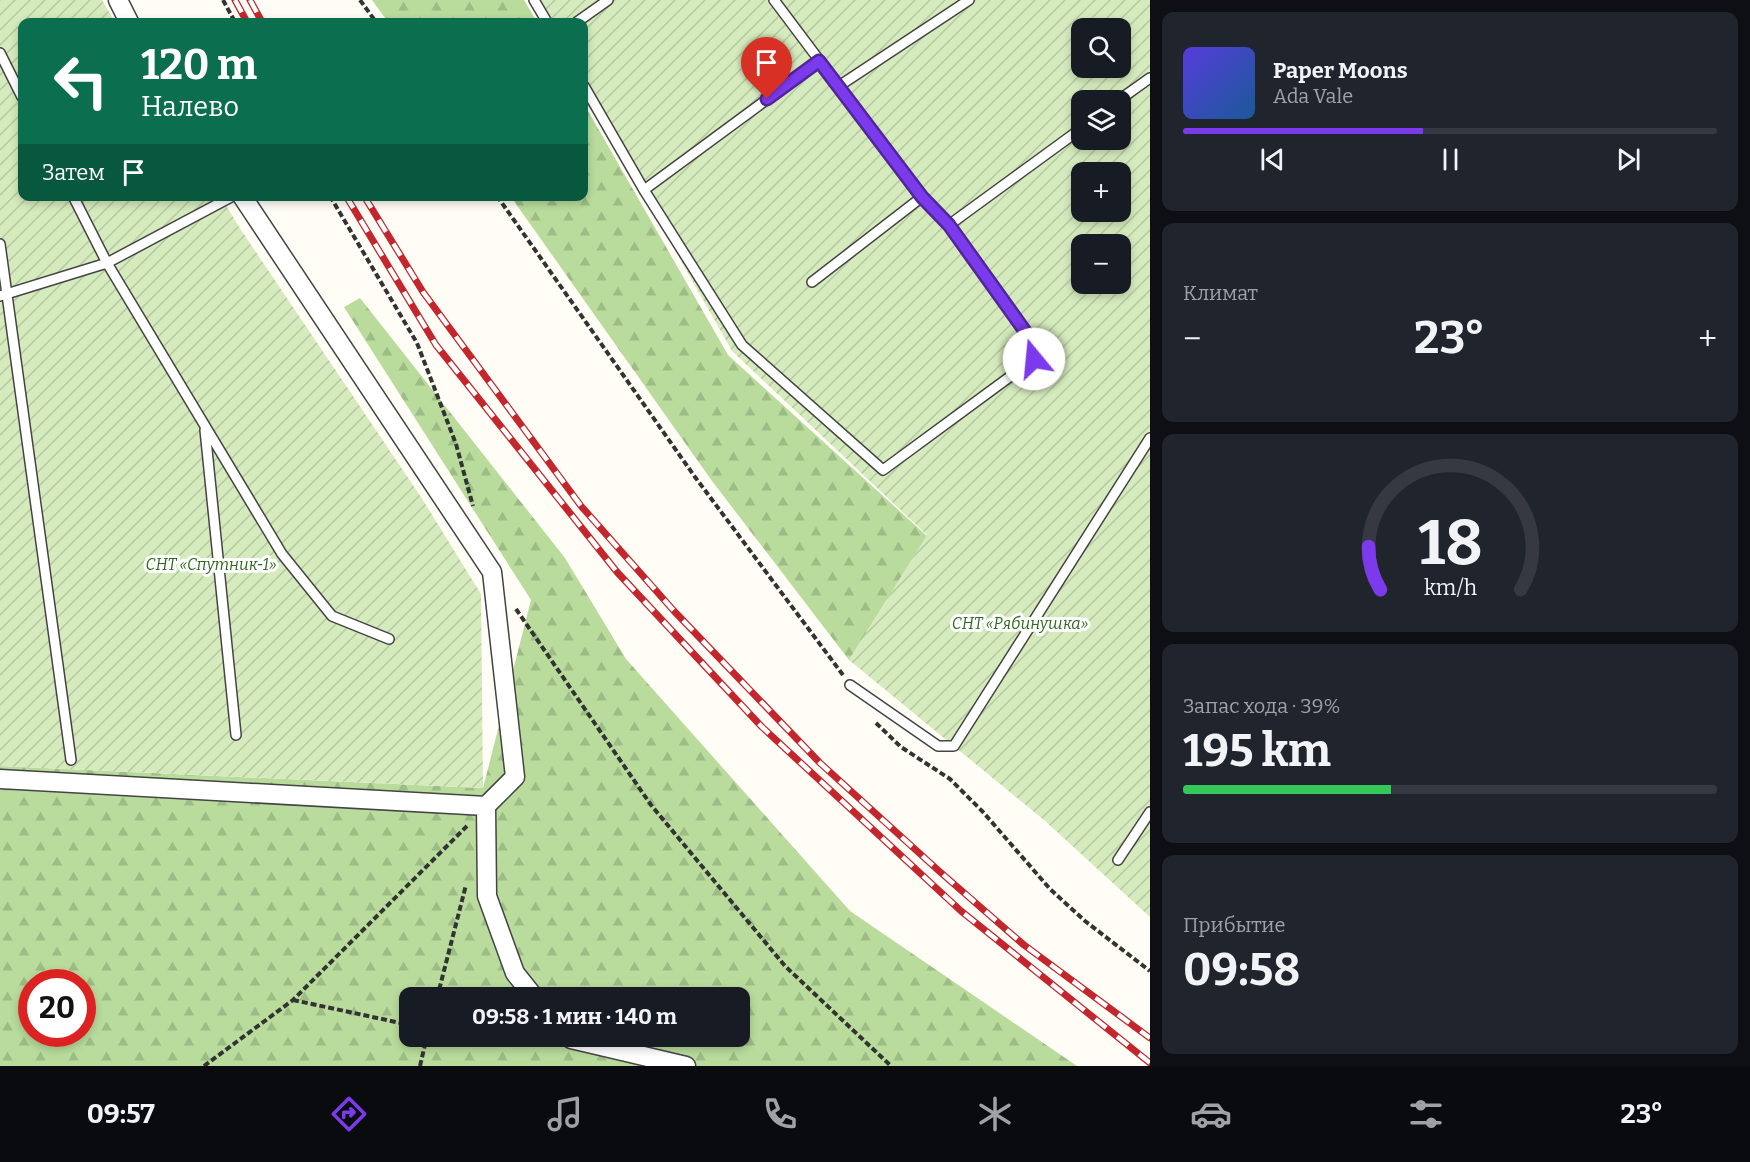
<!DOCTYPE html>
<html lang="ru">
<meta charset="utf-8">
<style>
body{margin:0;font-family:Bitter,serif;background:#20242c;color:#f1f3f6;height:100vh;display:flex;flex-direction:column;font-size:22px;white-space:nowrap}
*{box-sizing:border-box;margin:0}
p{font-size:20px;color:#9ea1a6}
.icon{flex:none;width:33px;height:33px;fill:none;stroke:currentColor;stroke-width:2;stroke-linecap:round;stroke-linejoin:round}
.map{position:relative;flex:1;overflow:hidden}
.details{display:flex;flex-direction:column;gap:12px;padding:12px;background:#0d0f14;width:600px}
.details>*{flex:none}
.hud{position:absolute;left:18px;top:18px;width:570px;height:183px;border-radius:12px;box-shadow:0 3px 9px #0003;background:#0b6e4f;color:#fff;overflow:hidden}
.controls{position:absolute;left:1071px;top:18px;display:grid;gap:12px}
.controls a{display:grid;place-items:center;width:60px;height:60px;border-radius:12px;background:#171b24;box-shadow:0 3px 9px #0003;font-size:30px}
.speed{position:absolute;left:18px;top:969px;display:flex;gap:12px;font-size:30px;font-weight:700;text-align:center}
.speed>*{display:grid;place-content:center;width:78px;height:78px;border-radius:50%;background:#171b24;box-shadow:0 3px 9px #0003;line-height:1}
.speed .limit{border:9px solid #d22;background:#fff;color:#111}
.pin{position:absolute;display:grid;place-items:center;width:51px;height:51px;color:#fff;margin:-62px -26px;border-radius:50% 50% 50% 0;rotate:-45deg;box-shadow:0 0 6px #0007}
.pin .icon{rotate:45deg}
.me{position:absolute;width:66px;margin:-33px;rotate:343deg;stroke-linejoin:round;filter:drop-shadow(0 0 4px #0008)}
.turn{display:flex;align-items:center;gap:21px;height:126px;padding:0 24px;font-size:27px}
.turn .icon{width:78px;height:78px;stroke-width:2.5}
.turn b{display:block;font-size:42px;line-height:51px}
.then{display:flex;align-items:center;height:57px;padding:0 24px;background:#0003;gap:12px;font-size:22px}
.big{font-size:45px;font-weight:700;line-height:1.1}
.details .tile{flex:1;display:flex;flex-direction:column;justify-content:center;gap:9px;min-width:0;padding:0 21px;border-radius:12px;background:#20242c}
.details .dial{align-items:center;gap:0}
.dial svg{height:156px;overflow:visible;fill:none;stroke:#363941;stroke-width:7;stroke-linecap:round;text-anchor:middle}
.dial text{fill:#f1f3f6;stroke:none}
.song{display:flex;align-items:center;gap:18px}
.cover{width:72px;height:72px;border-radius:9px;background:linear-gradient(135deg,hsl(250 70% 55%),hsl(210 70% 35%))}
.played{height:6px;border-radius:3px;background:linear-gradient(90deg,#7c3aed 45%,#363941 45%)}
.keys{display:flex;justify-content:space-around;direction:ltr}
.heat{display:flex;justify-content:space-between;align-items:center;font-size:33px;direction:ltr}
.charge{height:9px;border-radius:4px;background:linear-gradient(90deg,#34c759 39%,#363941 0)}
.trip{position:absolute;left:399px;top:987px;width:351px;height:60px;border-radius:12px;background:#171b24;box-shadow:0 3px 9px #0003;font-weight:700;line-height:60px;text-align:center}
.tabs{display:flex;height:96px;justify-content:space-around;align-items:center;background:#090b0e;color:#9ea1a6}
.tabs .icon{width:42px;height:42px}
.tabs .on{color:#7c3aed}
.tabs b{font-size:27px;color:#f1f3f6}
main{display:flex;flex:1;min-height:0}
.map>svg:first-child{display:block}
.forest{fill:url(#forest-firs);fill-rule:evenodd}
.garden{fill:url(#garden-furrows);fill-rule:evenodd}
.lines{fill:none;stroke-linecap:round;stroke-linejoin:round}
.service-casing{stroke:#444;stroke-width:12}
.minor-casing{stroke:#444;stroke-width:21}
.path{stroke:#333;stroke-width:4;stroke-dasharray:6 3;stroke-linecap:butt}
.service{stroke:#fff;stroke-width:9}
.minor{stroke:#fff;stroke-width:18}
.rail-casing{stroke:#c4262e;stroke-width:7}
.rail{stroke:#fff;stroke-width:4.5;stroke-dasharray:14;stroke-linecap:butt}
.route-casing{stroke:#51269a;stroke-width:15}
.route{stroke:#7c3aed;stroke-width:10}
.labels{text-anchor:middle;stroke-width:6;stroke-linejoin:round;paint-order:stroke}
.park-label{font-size:16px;font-style:italic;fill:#2f6b1f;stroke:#fff}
</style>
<main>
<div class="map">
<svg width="1150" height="1066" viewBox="0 0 1150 1066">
<defs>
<pattern id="forest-firs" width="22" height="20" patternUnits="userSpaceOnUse" patternTransform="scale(1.5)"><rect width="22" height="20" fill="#b9dc9c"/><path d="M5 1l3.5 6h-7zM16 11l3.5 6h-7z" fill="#9ebc85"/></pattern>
<pattern id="garden-furrows" width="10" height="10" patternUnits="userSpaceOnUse" patternTransform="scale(1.5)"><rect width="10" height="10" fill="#d5ebbd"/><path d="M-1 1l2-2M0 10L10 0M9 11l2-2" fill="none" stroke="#b6c8a1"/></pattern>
</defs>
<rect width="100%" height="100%" fill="#fffdf5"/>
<path class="forest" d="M372,0H524L537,22H388Z
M584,104L728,355L927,536L849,660L712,481L511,197L584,196Z
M360,298L565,558L626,659L850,911L1077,1066H0V766L483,788L531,600L344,307ZM32,982H82V1034H32ZM410,998H740V1036H410Z"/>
<path class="garden" d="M0,0H102L115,22H22V196L221,197L241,230L421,497L481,594L483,788L0,766Z
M533,0H1150V917L1044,820L849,660L927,535L732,351L584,89V22H546ZM1082,28H1120V68H1082ZM1082,100H1120V140H1082ZM1082,172H1120V212H1082ZM1082,244H1120V284H1082Z"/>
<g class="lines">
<g class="service-casing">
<path id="service" d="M534,0L547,22
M577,22L608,0
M0,53L22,97
M584,86L644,190L742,345L883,470L1034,359L1032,341L949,225L922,197L774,0
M839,86L969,0
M1119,100L1150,78
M644,190L819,61
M73,196L107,263L282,554L332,616L389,639
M949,225L1082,128
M0,244L71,760
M812,282L922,197
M0,296L107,263L233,196
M205,430L236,735
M850,685L938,746H954L1150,438
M1118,860L1150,812"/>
</g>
<g class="minor-casing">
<path id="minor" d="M118,0L129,22
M0,779L486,806L515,777L492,572L242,196
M486,806L487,896L515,973L535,998
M569,1036L571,1039L686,1066"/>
</g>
<path class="path" d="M223,0L235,22
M360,0L376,22
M330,196L417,343L456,444L473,506
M497,196L695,477L843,675
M516,609L651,805L785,966L891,1066
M876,723L901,747L950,779L983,812L1050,889L1085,921L1150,971
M437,998L466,885
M293,1000L410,1025
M538,1036L553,1037
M204,1066L293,1000L467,826
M420,1066L427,1036"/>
<use href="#service" class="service"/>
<use href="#minor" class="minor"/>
<g class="rail-casing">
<path id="rail" d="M235,0L247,22
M250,0L262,22
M346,196L436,345L617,572L762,727L961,911L1150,1063
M364,196L423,292L581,506L674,611L820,763L939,871L1024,945L1150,1038"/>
</g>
<use href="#rail" class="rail"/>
</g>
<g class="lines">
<g class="route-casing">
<path id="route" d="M767,99L819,61L922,197L949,225L1032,341L1034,359"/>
</g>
<use href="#route" class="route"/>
</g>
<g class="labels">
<g class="park-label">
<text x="211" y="570">СНТ «Спутник-1»</text>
<text x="1020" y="629">СНТ «Рябинушка»</text>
</g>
</g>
</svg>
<div class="controls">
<a><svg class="icon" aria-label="search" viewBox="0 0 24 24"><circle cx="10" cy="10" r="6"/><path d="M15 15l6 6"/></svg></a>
<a><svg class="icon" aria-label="layers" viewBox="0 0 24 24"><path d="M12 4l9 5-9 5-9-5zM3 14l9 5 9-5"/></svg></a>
<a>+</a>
<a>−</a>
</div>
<div class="speed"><div class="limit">20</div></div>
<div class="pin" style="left:767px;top:99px;background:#d93025"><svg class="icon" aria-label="arrive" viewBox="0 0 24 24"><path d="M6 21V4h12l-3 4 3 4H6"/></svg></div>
<svg class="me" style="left:1034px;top:359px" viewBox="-20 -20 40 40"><circle r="19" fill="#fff"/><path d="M0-13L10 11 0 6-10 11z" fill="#7c3aed"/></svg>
<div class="trip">09:58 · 1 мин · 140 m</div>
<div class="hud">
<div class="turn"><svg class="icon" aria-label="left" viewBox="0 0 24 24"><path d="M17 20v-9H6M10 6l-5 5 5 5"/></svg><div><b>120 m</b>Налево</div></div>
<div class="then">Затем<svg class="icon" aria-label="arrive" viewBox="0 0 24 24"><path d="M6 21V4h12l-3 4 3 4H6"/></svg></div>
</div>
</div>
<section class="details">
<div class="tile">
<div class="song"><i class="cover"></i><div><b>Paper Moons</b><p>Ada Vale</p></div></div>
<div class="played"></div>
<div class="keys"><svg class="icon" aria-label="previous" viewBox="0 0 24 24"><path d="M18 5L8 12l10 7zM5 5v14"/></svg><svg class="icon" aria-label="pause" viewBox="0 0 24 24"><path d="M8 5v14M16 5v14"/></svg><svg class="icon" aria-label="next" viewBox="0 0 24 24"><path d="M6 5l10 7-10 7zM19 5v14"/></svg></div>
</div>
<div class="tile"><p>Климат</p>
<div class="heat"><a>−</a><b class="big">23°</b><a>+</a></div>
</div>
<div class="tile dial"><svg viewBox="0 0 100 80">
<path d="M14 69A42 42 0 1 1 86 69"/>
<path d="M14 69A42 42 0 0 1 8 47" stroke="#7c3aed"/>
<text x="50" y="56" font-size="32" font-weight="700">18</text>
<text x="50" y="72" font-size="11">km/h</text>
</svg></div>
<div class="tile"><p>Запас хода · 39%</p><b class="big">195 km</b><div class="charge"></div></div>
<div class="tile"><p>Прибытие</p><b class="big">09:58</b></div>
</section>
</main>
<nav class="tabs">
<b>09:57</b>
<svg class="icon on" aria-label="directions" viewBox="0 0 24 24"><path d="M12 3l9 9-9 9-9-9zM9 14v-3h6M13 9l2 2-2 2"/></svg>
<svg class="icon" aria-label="music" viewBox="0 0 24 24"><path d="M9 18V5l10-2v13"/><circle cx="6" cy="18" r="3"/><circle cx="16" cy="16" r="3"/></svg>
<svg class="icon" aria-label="phone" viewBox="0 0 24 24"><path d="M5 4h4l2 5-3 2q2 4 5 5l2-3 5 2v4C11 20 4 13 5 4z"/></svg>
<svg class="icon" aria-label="climate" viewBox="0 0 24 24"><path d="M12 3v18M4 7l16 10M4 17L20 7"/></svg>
<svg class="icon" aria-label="car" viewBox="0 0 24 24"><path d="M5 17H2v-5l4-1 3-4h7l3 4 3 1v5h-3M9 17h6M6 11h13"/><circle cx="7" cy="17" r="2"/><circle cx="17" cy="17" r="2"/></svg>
<svg class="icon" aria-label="filters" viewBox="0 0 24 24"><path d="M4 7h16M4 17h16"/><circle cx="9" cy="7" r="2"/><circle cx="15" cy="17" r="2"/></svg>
<b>23°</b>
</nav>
